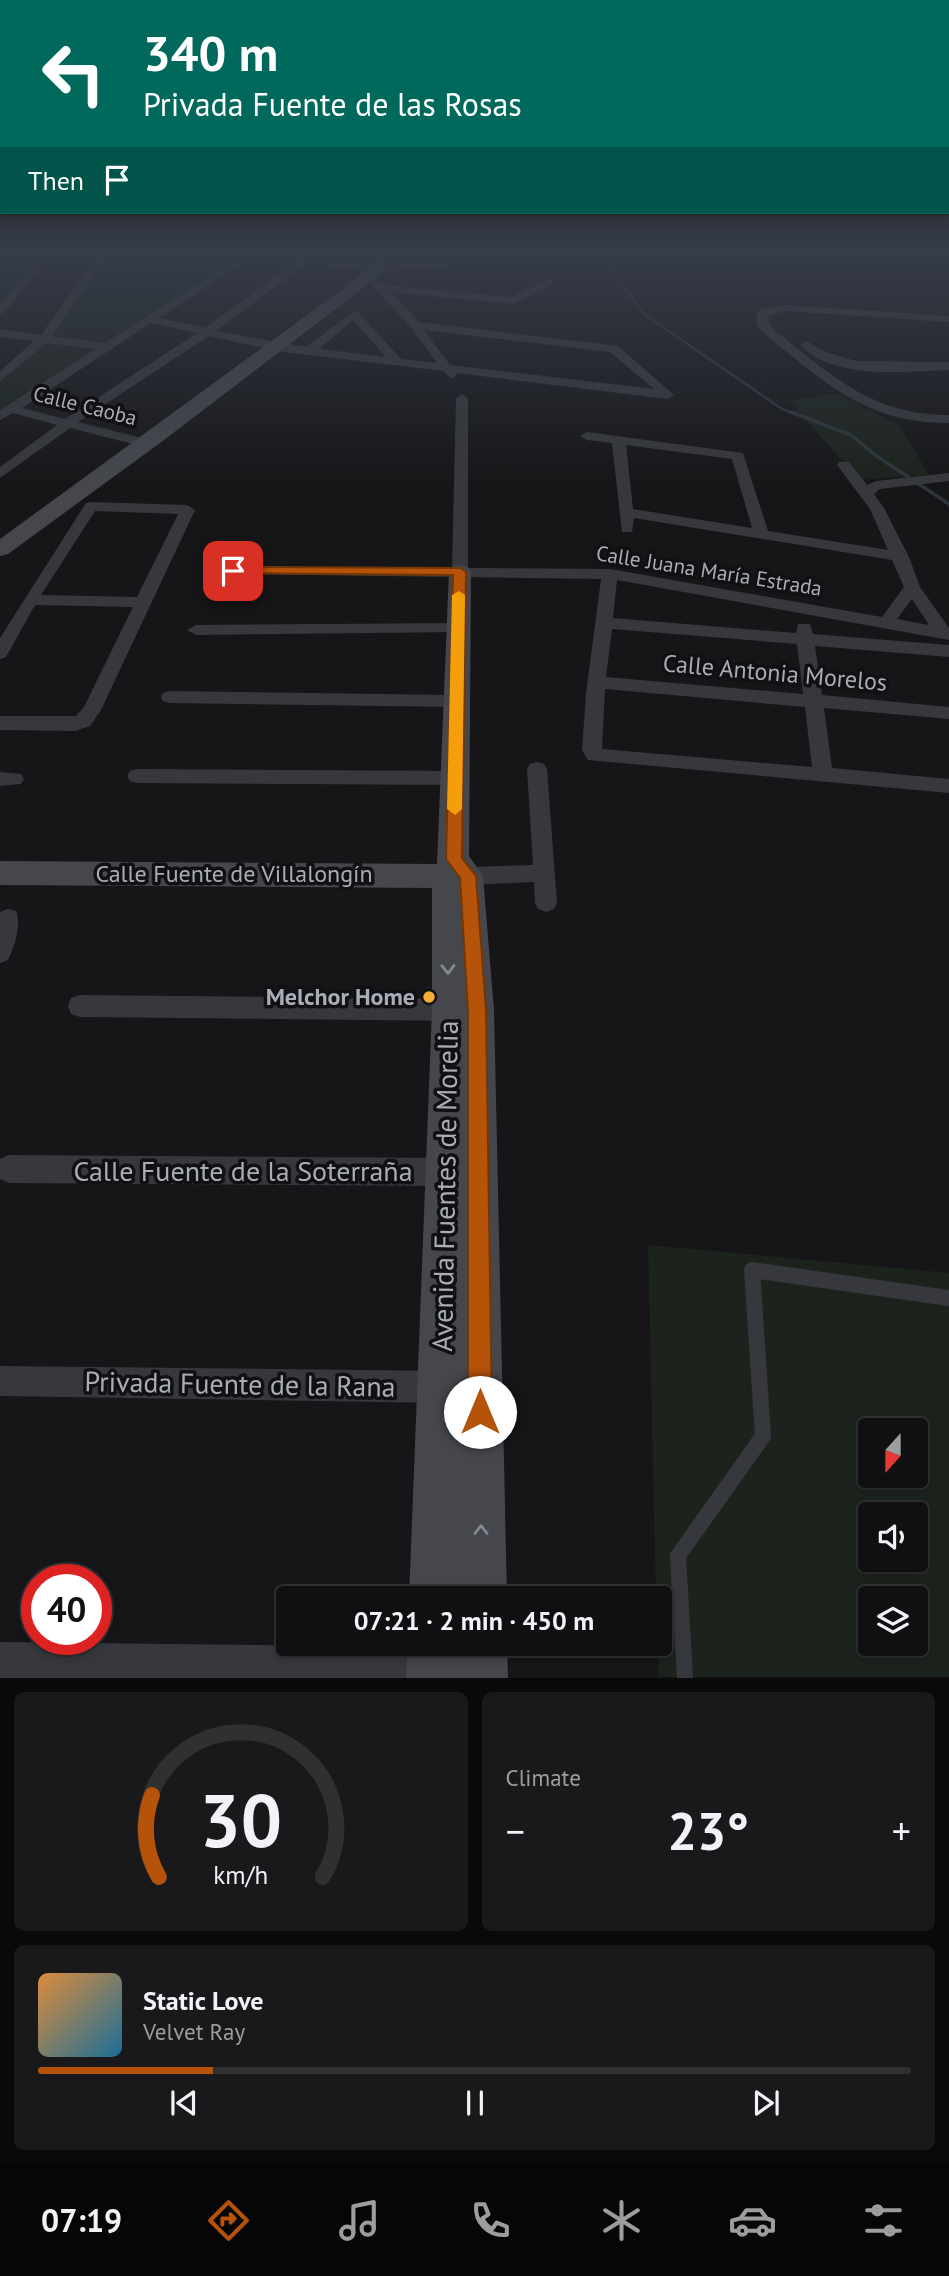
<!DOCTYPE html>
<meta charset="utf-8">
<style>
body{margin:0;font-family:"PT Sans",sans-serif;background:#19191b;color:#f1f3f6;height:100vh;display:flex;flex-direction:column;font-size:26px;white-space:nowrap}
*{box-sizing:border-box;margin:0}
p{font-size:23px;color:#9c9d9f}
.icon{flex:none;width:38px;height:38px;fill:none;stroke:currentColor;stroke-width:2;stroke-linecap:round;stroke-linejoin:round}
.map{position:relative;height:1678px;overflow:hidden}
.sheet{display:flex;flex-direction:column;gap:14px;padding:14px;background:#09090a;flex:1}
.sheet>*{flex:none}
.guide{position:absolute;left:0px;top:0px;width:950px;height:214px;box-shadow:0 4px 10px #0003,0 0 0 2px #303032;background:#00695c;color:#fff;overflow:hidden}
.needle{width:46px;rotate:201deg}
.tools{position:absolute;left:858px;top:1418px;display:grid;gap:14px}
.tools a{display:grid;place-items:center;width:70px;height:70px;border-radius:7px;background:#101012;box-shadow:0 4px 10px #0003,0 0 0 2px #303032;font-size:35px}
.speed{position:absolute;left:21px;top:1564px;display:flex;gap:14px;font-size:35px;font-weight:700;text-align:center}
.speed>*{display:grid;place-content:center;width:91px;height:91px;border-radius:50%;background:#101012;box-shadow:0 4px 10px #0003,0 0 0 2px #303032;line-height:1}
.speed .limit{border:10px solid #d22;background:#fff;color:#111}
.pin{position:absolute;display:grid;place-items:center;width:60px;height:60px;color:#fff;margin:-30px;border-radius:14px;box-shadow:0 4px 10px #0006}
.me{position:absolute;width:77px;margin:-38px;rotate:0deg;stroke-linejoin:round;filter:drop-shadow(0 0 5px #0008)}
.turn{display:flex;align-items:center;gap:24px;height:147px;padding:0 28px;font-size:32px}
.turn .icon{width:91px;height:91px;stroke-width:2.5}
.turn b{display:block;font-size:49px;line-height:60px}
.then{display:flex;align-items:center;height:66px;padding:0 28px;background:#0003;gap:14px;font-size:26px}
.big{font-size:52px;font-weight:600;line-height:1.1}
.sheet .widget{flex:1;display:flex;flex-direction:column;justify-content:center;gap:10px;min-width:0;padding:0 24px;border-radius:10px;background:#19191b}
.sheet .dial{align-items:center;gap:0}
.dial svg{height:182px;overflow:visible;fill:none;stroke:#303032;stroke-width:7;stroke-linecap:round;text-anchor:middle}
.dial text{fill:#f1f3f6;stroke:none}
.song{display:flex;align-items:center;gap:21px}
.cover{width:84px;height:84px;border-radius:10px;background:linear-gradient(135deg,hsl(30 70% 55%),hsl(200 70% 35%))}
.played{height:7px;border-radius:4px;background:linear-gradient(90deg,#b45309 20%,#303032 20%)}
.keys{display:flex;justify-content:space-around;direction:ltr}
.heat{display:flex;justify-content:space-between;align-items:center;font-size:38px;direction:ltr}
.sheet .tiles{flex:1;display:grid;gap:14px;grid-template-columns:1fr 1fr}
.widget:last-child{grid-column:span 2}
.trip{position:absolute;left:276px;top:1586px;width:396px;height:70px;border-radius:7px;background:#101012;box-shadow:0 4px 10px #0003,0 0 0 2px #303032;font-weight:600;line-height:70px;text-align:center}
.menu{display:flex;height:112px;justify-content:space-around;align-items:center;background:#060607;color:#9c9d9f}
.menu .icon{width:49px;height:49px}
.menu .active{color:#b45309}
.menu b{font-size:32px;color:#f1f3f6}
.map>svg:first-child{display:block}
.green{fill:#1c231d;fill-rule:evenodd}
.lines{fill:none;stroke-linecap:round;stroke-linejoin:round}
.stream-far1{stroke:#2c353c;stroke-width:2.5}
.stream{stroke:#2c353c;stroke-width:3.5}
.lane{stroke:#37383d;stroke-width:16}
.street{fill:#37383d;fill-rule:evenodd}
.secondary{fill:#45474d;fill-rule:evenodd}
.oneway{stroke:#858993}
.route{fill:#b45309;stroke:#753606;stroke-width:2}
.slow{fill:#f59e0b}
.poi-dot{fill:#f2b134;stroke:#111113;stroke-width:2.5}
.labels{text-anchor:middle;stroke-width:7;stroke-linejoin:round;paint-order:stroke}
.far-street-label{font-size:21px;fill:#a8adb8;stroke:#111113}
.street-label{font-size:24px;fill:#a8adb8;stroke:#111113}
.poi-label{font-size:24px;font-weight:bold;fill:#a8adb8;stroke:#111113;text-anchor:end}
.near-street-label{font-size:28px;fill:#a8adb8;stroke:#111113}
</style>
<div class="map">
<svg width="949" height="1678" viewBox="0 0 949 1678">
<rect width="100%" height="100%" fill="#161618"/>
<path class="green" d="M254,252L107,345L51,335L111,253Z
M0,253H36L0,303Z
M45,341L100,350L0,414V381Z
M836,393L900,426L929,475L859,480L789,401Z
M648,1245L949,1273V1677H658L660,1598H656ZM870,1430H915V1475H870ZM870,1514H915V1559H870ZM870,1598H915V1643H870Z"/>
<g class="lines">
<path class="stream-far1" d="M614,252V274L644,314L782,409L796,414"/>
<path class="stream" d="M791,412L851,435L875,455L949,504"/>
<path class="lane" d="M685,1678L678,1556L763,1436L752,1270L949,1298"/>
<path class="street" d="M43,252H53L4,313L0,314V304Z
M100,252H110L52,336L105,343L248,252H259L159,318L205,328L298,260L268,255L263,252H284L374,267L516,252H546L541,255L374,273L309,262L216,331L306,347L354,311L358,312L401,359L437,363L411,327L372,285V281H380L384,285L511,297L549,279L554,282L553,284L513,304L391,292L419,322L618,346L674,395L668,399L456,373L455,377L451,378L443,371L276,351L209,336L78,422L154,441V447L149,448L70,428L0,478V467L57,425L13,413L0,420V410L96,349L47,343L0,381V371L34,341L0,337V329L41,335ZM353,320L386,357L319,349ZM151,323L197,333L65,419L22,408ZM424,330L610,352L654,389L450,365Z
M713,252H948L941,256L925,258L895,255L785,258L718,255Z
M785,305L949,316V322L785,311L768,316L769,324L774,330C832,375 871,415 949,415V423C885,423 846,400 798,361C784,349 768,339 757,325L756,315L762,309Z
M806,341L826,352L856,361L949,362V370C903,371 836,381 800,345Z
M462,394L468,398V568L610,569L882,617L904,587L892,560L634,518L632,532H622L612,443L587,440L580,436L587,432L743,453L768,531L888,550L870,509L837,465L839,462H849L867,485L876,481L949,473V481L880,489L874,494L884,508L909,557L920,587L949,628V640L617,580L613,618L796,633L798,624H810L813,634L949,645V657L815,646L822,695L949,707V719L824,708L832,768L949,779V793L588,760L582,750L586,694L601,579L227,574L225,571L233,566L452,568L456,398ZM626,445L732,459L752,528L633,509ZM912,599L929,625L897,619ZM612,629L797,644L803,694L606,677ZM605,689L805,707L812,767L602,749Z
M91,502L187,505L195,510L101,710L90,726L75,731L0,730V716H76L84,707L133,607L35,605L6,657L0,659V638L86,503ZM95,511L178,514L137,597L41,595Z
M457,623L466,628L463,632L196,635L187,630L196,625Z
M170,691L457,695L464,697L466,701L464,705L457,707L170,703L163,701L161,697L163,693Z
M537,762L544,764L547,769L557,903L554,909L546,912L538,909L535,903L534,882L468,885L460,882L457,876L460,870L468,867L533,865L527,769L530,764Z
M137,769L455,771L462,773L465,778L462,783L455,785L137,783L130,781L127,776L130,771Z
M0,772L21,774L24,779L21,784L0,786Z
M8,909L16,911C22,924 14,948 8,960L0,963V912Z
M80,995L461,999L470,1002L473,1010L470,1018L461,1021L80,1017L71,1014L68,1006L71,998Z
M9,1155L455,1158L465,1162L469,1172L465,1182L455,1186L9,1183L0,1179V1159Z
M0,1366L446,1371L457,1376L462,1387L457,1398L446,1403L0,1396Z
M0,1642L435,1647L448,1652L453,1665L448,1678H0Z"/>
<path class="secondary" d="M381,252H395L378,275L355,294L160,443L8,554L0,556V539L344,288L367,269Z
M460,565L468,567L471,572L469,856L483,876L494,1010L507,1598H409L432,1010V888L0,885V861L437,864L449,572L452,567Z
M408,1643H507L508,1678H406Z"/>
</g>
<defs><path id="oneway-chevron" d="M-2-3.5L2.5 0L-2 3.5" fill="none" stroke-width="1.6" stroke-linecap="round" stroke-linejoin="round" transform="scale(1.75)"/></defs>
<g class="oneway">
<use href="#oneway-chevron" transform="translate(448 969) rotate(89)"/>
<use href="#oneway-chevron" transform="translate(481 1530) rotate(-90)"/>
</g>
<linearGradient id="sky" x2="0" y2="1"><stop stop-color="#0c0c0d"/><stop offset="0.52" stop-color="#363c48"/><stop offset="1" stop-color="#363c48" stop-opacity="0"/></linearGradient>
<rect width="949" height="486" fill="url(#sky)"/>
<path class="route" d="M233,567L460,568L466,572L462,858L476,876L486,1010L492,1412L489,1421L480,1424L472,1421L468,1412V1010L460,878L446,859L453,575L229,573V568Z"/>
<path class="slow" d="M459,591L465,595L462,809L455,815L447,809L452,595Z"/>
<circle class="poi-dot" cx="429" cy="997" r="7"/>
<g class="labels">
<g class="far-street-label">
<text transform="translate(85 406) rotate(14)" y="7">Calle Caoba</text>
<text transform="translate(709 571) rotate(9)" y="7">Calle Juana María Estrada</text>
</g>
<g class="street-label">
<text transform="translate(775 673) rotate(5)" y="8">Calle Antonia Morelos</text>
<text x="234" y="882">Calle Fuente de Villalongín</text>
</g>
<g class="poi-label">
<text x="415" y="1005">Melchor Home</text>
</g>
<g class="near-street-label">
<text x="243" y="1181">Calle Fuente de la Soterraña</text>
<text transform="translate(445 1186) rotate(-89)" y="10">Avenida Fuentes de Morelia</text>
<text transform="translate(240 1384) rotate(1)" y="10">Privada Fuente de la Rana</text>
</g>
</g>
</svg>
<div class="tools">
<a><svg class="needle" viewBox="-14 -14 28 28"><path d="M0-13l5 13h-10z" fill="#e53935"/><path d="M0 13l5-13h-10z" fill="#9c9d9f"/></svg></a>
<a><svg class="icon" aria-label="sound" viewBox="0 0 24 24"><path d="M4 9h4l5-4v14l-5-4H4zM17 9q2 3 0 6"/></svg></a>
<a><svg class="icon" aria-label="layers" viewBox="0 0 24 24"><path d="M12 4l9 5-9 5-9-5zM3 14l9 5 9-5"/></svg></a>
</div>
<div class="speed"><div class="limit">40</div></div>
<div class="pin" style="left:233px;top:571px;background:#d93025"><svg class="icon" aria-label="arrive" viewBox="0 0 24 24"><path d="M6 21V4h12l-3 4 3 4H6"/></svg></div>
<svg class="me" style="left:480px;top:1412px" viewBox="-20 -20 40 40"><circle r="19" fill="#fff"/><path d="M0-13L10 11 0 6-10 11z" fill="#b45309"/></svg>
<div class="trip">07:21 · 2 min · 450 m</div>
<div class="guide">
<div class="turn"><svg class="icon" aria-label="left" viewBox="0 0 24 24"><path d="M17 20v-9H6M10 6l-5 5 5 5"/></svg><div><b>340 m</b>Privada Fuente de las Rosas</div></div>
<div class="then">Then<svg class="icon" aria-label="arrive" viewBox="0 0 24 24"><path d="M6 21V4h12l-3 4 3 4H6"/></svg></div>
</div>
</div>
<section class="sheet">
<div class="tiles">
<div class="widget dial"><svg viewBox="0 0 100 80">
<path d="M14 69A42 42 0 1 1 86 69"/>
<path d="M14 69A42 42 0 0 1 11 33" stroke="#b45309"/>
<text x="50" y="56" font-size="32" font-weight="700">30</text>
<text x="50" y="72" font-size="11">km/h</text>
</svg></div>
<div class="widget"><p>Climate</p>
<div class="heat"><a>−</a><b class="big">23°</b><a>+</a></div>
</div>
<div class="widget">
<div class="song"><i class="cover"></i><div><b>Static Love</b><p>Velvet Ray</p></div></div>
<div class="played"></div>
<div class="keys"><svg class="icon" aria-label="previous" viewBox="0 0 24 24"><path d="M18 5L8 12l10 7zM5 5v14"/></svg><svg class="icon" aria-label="pause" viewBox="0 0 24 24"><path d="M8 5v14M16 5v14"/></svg><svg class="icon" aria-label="next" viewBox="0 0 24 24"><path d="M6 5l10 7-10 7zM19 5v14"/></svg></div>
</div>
</div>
</section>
<nav class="menu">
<b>07:19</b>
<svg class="icon active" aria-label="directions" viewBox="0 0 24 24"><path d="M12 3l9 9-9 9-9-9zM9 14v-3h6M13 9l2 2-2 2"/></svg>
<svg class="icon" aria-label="music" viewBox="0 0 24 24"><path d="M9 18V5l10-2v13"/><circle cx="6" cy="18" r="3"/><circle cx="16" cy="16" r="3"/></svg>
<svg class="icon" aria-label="phone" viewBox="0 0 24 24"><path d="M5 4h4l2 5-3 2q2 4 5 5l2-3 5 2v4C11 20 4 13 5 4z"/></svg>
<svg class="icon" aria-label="climate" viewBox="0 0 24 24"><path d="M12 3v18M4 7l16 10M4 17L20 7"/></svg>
<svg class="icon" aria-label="car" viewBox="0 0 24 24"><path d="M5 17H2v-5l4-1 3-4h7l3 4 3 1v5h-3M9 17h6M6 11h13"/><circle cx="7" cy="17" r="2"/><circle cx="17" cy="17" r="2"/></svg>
<svg class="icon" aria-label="filters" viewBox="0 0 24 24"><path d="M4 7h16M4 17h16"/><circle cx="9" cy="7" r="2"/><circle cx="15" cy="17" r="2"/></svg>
</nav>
